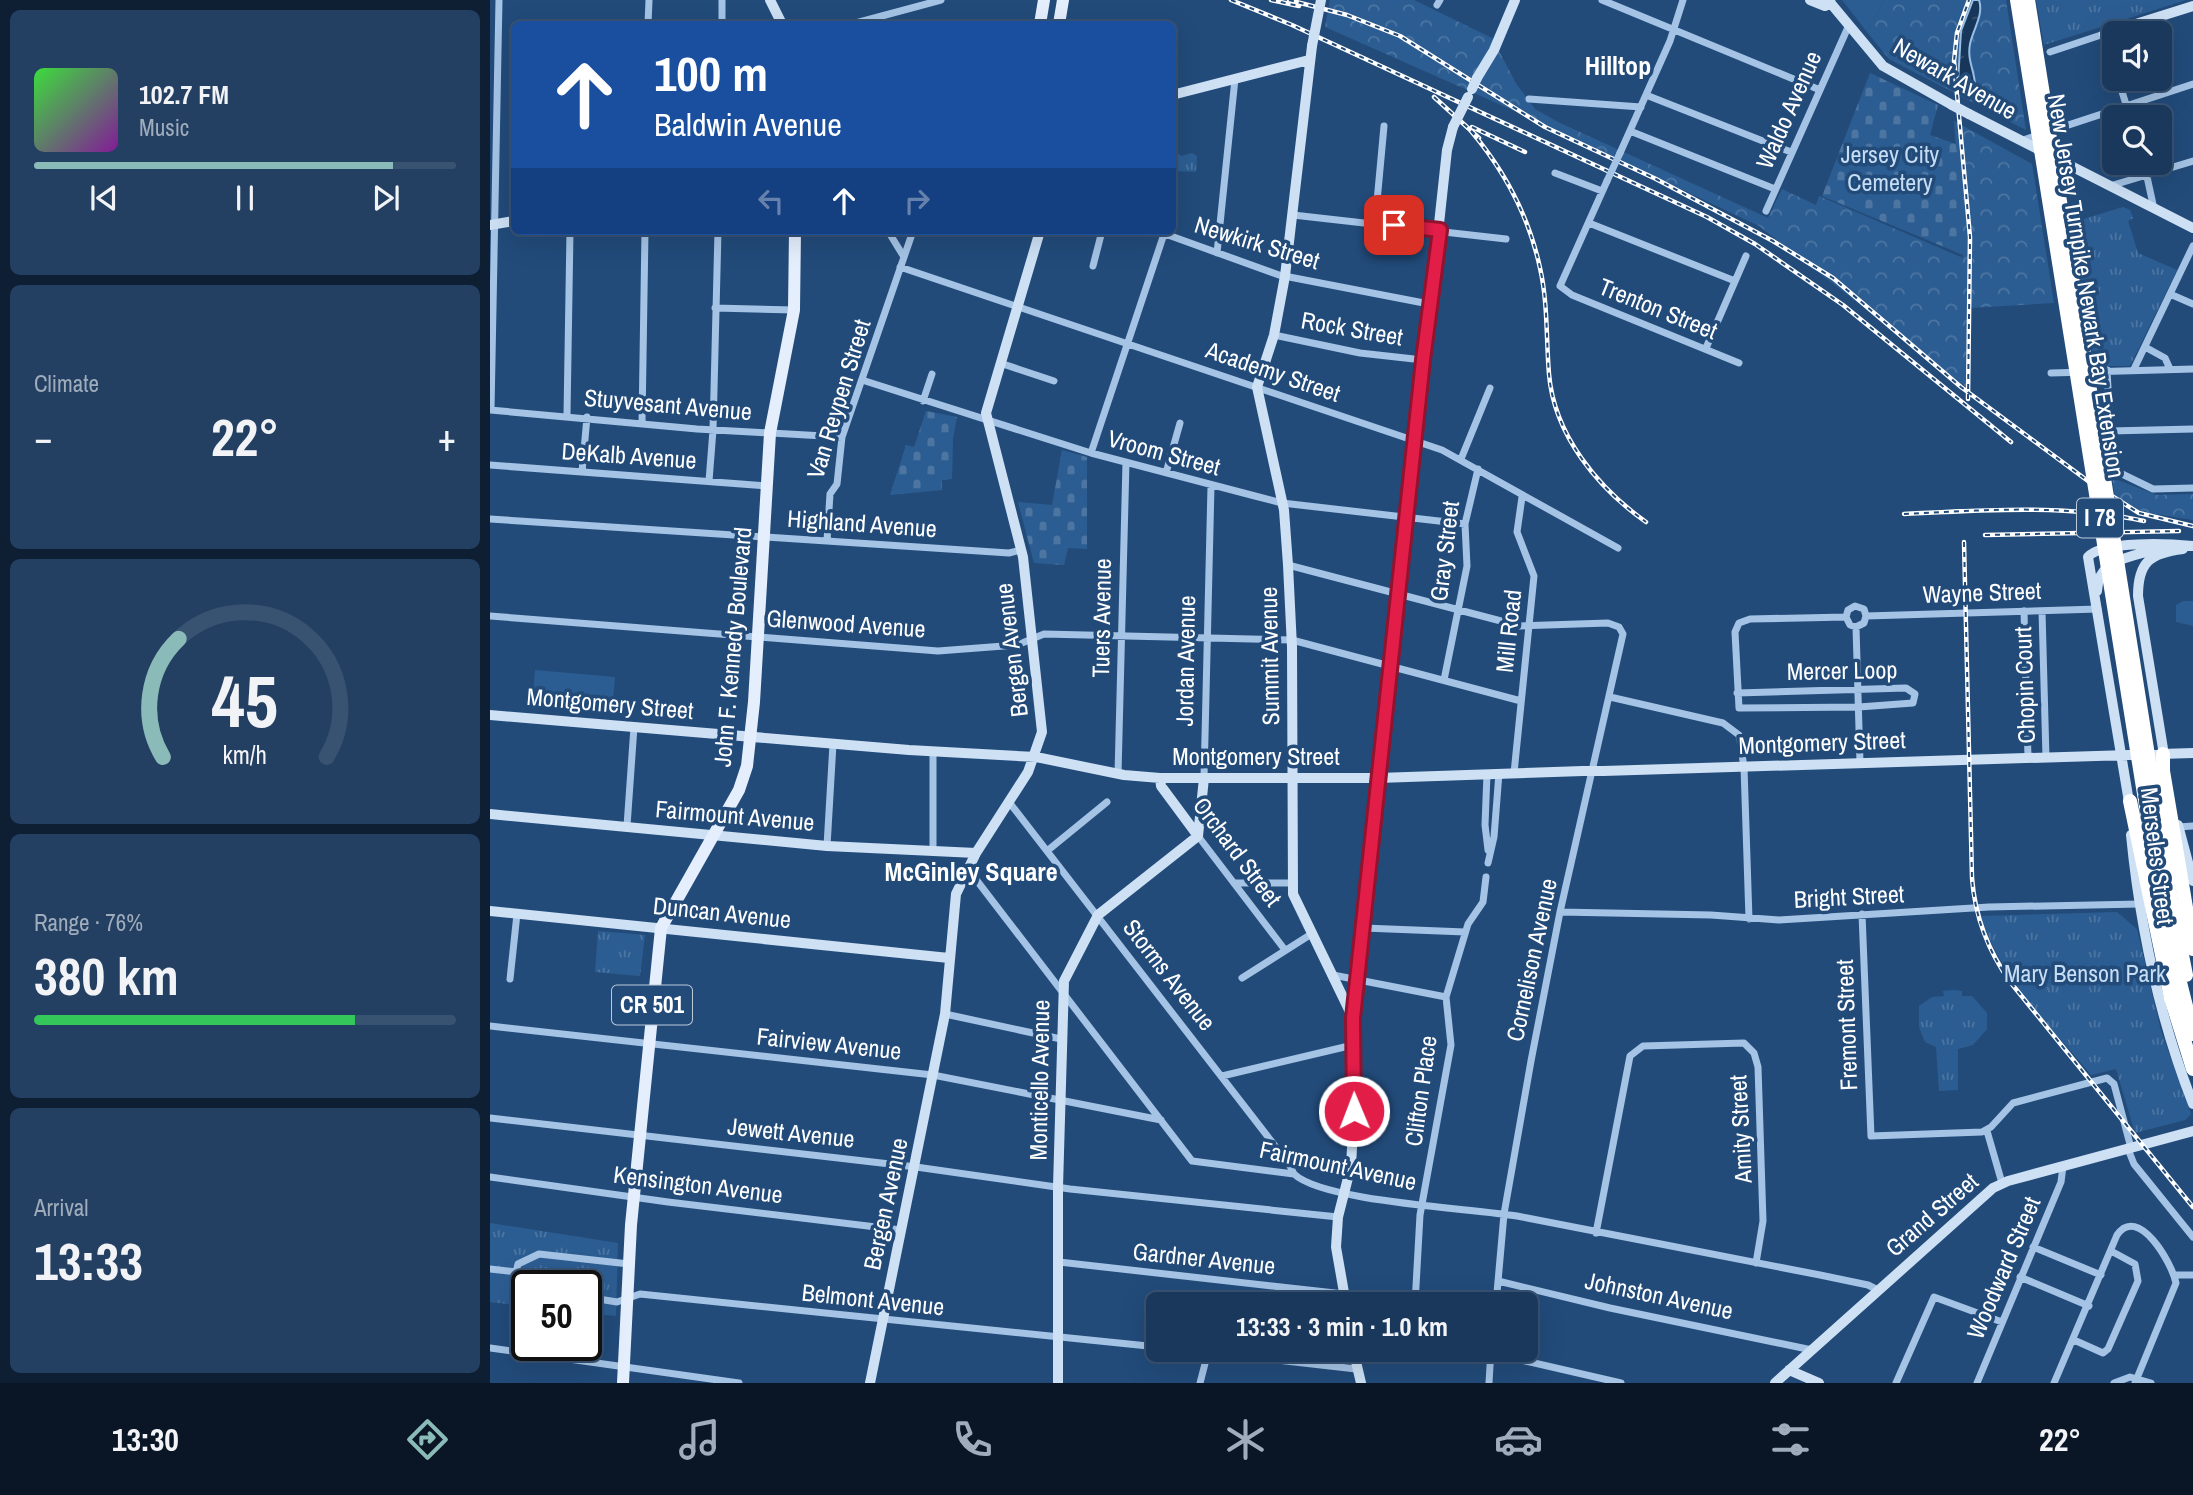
<!DOCTYPE html>
<meta charset="utf-8">
<style>
body{margin:0;font-family:"Archivo Narrow",sans-serif;background:#233f62;color:#f1f3f6;height:100vh;display:flex;flex-direction:column;font-size:26px;white-space:nowrap}
*{box-sizing:border-box;margin:0}
p{font-size:23px;color:#9facbb}
.icon{flex:none;width:38px;height:38px;fill:none;stroke:currentColor;stroke-width:2;stroke-linecap:round;stroke-linejoin:round}
.map{position:relative;flex:1;overflow:hidden}
.panel{display:flex;flex-direction:column;gap:10px;padding:10px;background:#0e1f33;width:490px}
.panel>*{flex:none}
.top-card{position:absolute;left:21px;top:21px;width:665px;height:214px;border-radius:10px;box-shadow:0 7px 28px #0002,0 0 0 2px #385272;background:#1a4fa0;color:#fff;overflow:hidden}
.buttons{position:absolute;left:1612px;top:21px;display:grid;gap:14px}
.buttons a{display:grid;place-items:center;width:70px;height:70px;border-radius:10px;background:#1a385c;box-shadow:0 7px 28px #0002,0 0 0 2px #385272;font-size:35px}
.speed{position:absolute;left:21px;top:1270px;display:flex;gap:14px;font-size:35px;font-weight:700;text-align:center}
.speed>*{display:grid;place-content:center;width:91px;height:91px;border-radius:50%;background:#1a385c;box-shadow:0 7px 28px #0002,0 0 0 2px #385272;line-height:1}
.speed .limit{border:4px solid #111;border-radius:10px;background:#fff;color:#111}
.pin{position:absolute;display:grid;place-items:center;width:60px;height:60px;color:#fff;margin:-30px;border-radius:14px;box-shadow:0 4px 10px #0006}
.me{position:absolute;width:77px;margin:-38px;rotate:359deg;stroke-linejoin:round;filter:drop-shadow(0 0 5px #0008)}
.turn{display:flex;align-items:center;gap:24px;height:147px;padding:0 28px;font-size:32px}
.turn .icon{width:91px;height:91px;stroke-width:2.5}
.turn b{display:block;font-size:49px;line-height:60px}
.lanes{display:flex;align-items:center;height:66px;padding:0 28px;background:#0003;justify-content:center;gap:35px;direction:ltr}
.lanes .off{opacity:.35}
.big{font-size:52px;font-weight:700;line-height:1.1}
.panel .card{flex:1;display:flex;flex-direction:column;justify-content:center;gap:10px;min-width:0;padding:0 24px;border-radius:10px;background:#233f62}
.panel .dial{align-items:center;gap:0}
.dial svg{height:182px;overflow:visible;fill:none;stroke:#385272;stroke-width:7;stroke-linecap:round;text-anchor:middle}
.dial text{fill:#f1f3f6;stroke:none}
.song{display:flex;align-items:center;gap:21px}
.cover{width:84px;height:84px;border-radius:10px;background:linear-gradient(135deg,hsl(120 70% 55%),hsl(290 70% 35%))}
.played{height:7px;border-radius:4px;background:linear-gradient(90deg,#8bbbb9 85%,#385272 85%)}
.keys{display:flex;justify-content:space-around;direction:ltr}
.heat{display:flex;justify-content:space-between;align-items:center;font-size:38px;direction:ltr}
.charge{height:10px;border-radius:5px;background:linear-gradient(90deg,#34c759 76%,#385272 0)}
.trip{position:absolute;left:656px;top:1292px;width:392px;height:70px;border-radius:10px;background:#1a385c;box-shadow:0 7px 28px #0002,0 0 0 2px #385272;font-weight:700;line-height:70px;text-align:center}
.dock{display:flex;height:112px;justify-content:space-around;align-items:center;background:#0a1625;color:#9facbb}
.dock .icon{width:49px;height:49px}
.dock .current{color:#8bbbb9}
.dock b{font-size:32px;color:#f1f3f6}
main{display:flex;flex:1;min-height:0}
.map>svg:first-child{display:block}
.grass{fill:#2c5d92}
.forest{fill:url(#forest-crowns)}
.cemetery{fill:url(#cemetery-stones)}
.park{fill:url(#park-tufts)}
.water{fill:url(#water-ripples);stroke:#97bfe6;stroke-width:2}
.lines{fill:none;stroke-linecap:round;stroke-linejoin:round}
.street{stroke:#a4c3e5;stroke-width:7}
.secondary{stroke:#cde0f4;stroke-width:10}
.primary{stroke:#e4eefd;stroke-width:12}
.highway{stroke:#fff;stroke-width:14}
.rail-casing{stroke:#fff;stroke-width:4.5}
.rail{stroke:#224b7a;stroke-width:2;stroke-dasharray:5;stroke-linecap:butt}
.street-bridge{stroke:#a4c3e5;stroke-width:7}
.secondary-bridge{stroke:#cde0f4;stroke-width:10}
.highway-bridge{stroke:#fff;stroke-width:14}
.route-casing{stroke:#92132f;stroke-width:18}
.route{stroke:#e11d48;stroke-width:12}
.labels{text-anchor:middle;stroke-width:7;stroke-linejoin:round;paint-order:stroke}
.shield{fill:#224b7a;stroke:#bdc9d7;stroke-width:2}
.shield-label{font-size:23px;font-weight:bold;fill:#fff}
.street-label{font-size:24px;fill:#fff;stroke:#224b7a}
.park-label{font-size:24px;fill:#c6ddf4;stroke:#224b7a}
.neighbourhood-label{font-size:26px;font-weight:bold;fill:#fff;stroke:#224b7a}
</style>
<main>
<section class="panel">
<div class="card">
<div class="song"><i class="cover"></i><div><b>102.7 FM</b><p>Music</p></div></div>
<div class="played"></div>
<div class="keys"><svg class="icon" aria-label="previous" viewBox="0 0 24 24"><path d="M18 5L8 12l10 7zM5 5v14"/></svg><svg class="icon" aria-label="pause" viewBox="0 0 24 24"><path d="M8 5v14M16 5v14"/></svg><svg class="icon" aria-label="next" viewBox="0 0 24 24"><path d="M6 5l10 7-10 7zM19 5v14"/></svg></div>
</div>
<div class="card"><p>Climate</p>
<div class="heat"><a>−</a><b class="big">22°</b><a>+</a></div>
</div>
<div class="card dial"><svg viewBox="0 0 100 80">
<path d="M14 69A42 42 0 1 1 86 69"/>
<path d="M14 69A42 42 0 0 1 21 17" stroke="#8bbbb9"/>
<text x="50" y="56" font-size="32" font-weight="700">45</text>
<text x="50" y="72" font-size="11">km/h</text>
</svg></div>
<div class="card"><p>Range · 76%</p><b class="big">380 km</b><div class="charge"></div></div>
<div class="card"><p>Arrival</p><b class="big">13:33</b></div>
</section>
<div class="map">
<svg width="1703" height="1383" viewBox="0 0 1703 1383">
<defs>
<pattern id="forest-crowns" width="20" height="18" patternUnits="userSpaceOnUse" patternTransform="scale(1.75)"><rect width="20" height="18" fill="#2c5d92"/><path d="M2 6a3 3 0 1 1 6 0M12 15a3 3 0 1 1 6 0" fill="none" stroke="#4c75a2"/></pattern>
<pattern id="cemetery-stones" width="16" height="16" patternUnits="userSpaceOnUse" patternTransform="scale(1.75)"><rect width="16" height="16" fill="#2c5d92"/><path d="M2 7V4a2 2 0 0 1 4 0v3zM10 15v-3a2 2 0 0 1 4 0v3z" fill="#4c75a2"/></pattern>
<pattern id="park-tufts" width="24" height="20" patternUnits="userSpaceOnUse" patternTransform="scale(1.75)"><rect width="24" height="20" fill="#2c5d92"/><path d="M3 7l-1-3M5 7V3M7 7l1-3M15 17l-1-3M17 17v-4M19 17l1-3" fill="none" stroke="#4c75a2"/></pattern>
<pattern id="water-ripples" width="26" height="14" patternUnits="userSpaceOnUse" patternTransform="scale(1.75)"><rect width="26" height="14" fill="#17365a"/><path d="M2 4q2-2 4 0t4 0M15 11q2-2 4 0t4 0" fill="none" stroke="#3a5473"/></pattern>
</defs>
<rect width="100%" height="100%" fill="#224b7a"/>
<path class="grass" d="M1352,0H1394L1377,32Z
M1693,601H1703V626L1686,622V605Z
M45,670L125,677L122,713L42,707Z"/>
<path class="forest" d="M840,0H924L1002,38L1027,85L1045,109L1068,122L1278,218L1292,189L1326,205L1329,196L1473,258L1464,121L1542,164L1564,303L1480,308V390L1269,226L1045,120L835,27Z
M1394,0H1516L1536,130L1399,59L1377,32Z
M1622,478L1667,495L1703,494V520L1653,512L1625,496Z"/>
<path class="cemetery" d="M1380,73L1448,105L1440,135L1466,144L1473,255L1332,196Z
M436,411L467,417L463,438L462,479L452,480V490L400,495L416,445L424,447Z
M572,450L597,457V549L578,548L574,565L544,563L528,502L562,505Z"/>
<path class="park" d="M1546,0H1696L1554,45Z
M685,150L691,156L702,153L707,156L706,172L683,171V158L687,157Z
M1633,207L1640,210L1643,218L1638,221L1648,253L1687,270L1640,366H1604L1581,223Z
M1627,912L1647,929L1671,1031L1701,1114L1695,1120L1645,1133L1626,1069L1601,1075C1560,1025 1510,979 1491,916Z
M108,931L155,935L150,976L105,972Z
M1464,990L1472,991V996H1482L1497,1013V1029L1483,1045L1468,1049V1090L1449,1091L1446,1047L1435,1042L1429,1027V1006L1442,997L1454,996L1453,991Z
M0,1223L128,1243L126,1316L96,1313V1286H37V1306L0,1302Z"/>
<path class="water" d="M1483,0H1489C1494,15 1483,29 1480,44C1477,60 1484,69 1485,84L1481,90L1468,82L1471,31Z"/>
<g class="lines">
<path class="street" d="M1112,0L1330,90
M947,5L950,0
M158,24L159,0
M232,24V0
M362,24L451,0
M1560,52L1614,34L1624,67
M1628,79L1640,117
M1156,95L1301,152
M1039,99L1151,107
M1140,131L1285,189
M1530,141L1703,84
M1130,153L1180,41L1193,0
M1654,163L1664,209
M1065,173L1112,191
M1117,181L1070,286L1082,295L1249,363
M1620,186L1703,161
M1276,211L1359,25
M803,215L1016,239
M885,223L894,126
M1099,223L1245,281
M398,231L414,257
M667,231L789,275L939,304
M727,253L745,79
M603,266L612,231
M410,267L952,450L1128,548
M1680,294L1703,304
M225,308L304,310
M784,335L870,353L933,360
M1655,347L1675,358L1680,369
M1216,348L1256,256
M510,363L564,381
M1644,369L1703,246
M1617,370L1621,442L1628,472L1663,489L1703,488
M1561,373L1703,369
M372,380L601,453L765,496L792,503L975,524
M433,401L442,374
M0,410L207,429L352,437
M1,410L9,0
M77,415L80,231
M152,423L155,231
M1620,431L1703,429
M601,453L674,234
M971,459L1000,388
M0,465L276,486
M92,472L97,417
M676,473L690,423
M219,481L223,430L228,231
M0,519L519,553L531,550
M337,541L340,494L347,484L352,437L423,231
M798,565L1030,626L1118,623L1129,627L1133,634L1070,912L1041,1061L1014,1214L1006,1304
M1534,611L1538,758
M1552,611L1556,758
M0,616L448,651L527,645L554,634L802,640L1031,701
M1376,616L1608,609
M1356,617L1358,610L1365,606L1374,609L1376,616
M1356,617L1360,625L1366,627L1374,623L1376,616
M1366,627L1370,763
M954,680L977,566L975,524L988,469
M1247,693L1416,688L1425,694L1423,703L1369,707L1249,708L1245,632L1249,623L1260,619L1356,617
M1120,697L1233,723L1249,735L1254,767L1259,919
M1024,773L1044,576L1027,532L1032,497
M628,774L636,462
M997,774L995,825L998,850
M714,778L721,486
M519,802L799,1164L804,1174
M137,826L144,727
M1688,827L1703,826
M708,836L795,950
M337,846L343,744
M443,850V751
M557,851L617,802
M998,863L1004,837L1009,773
M478,869L702,1161L804,1174C834,1202 980,1208 1027,1216C1128,1235 1229,1256 1330,1275L1378,1285L1388,1290
M744,883H802
M1070,912L1221,915L1289,920L1499,907L1650,904
M1372,914L1381,1136L1492,1132L1501,1127L1523,1103L1617,1078L1624,1084L1641,1148
M874,928L975,932
M843,975L956,997L961,1045L930,1215L925,1304
M752,978L823,933
M20,979L27,914
M956,997L978,924L993,902L996,877
M455,1014L571,1039
M0,1026L443,1075L671,1120
M732,1076L863,1045
M0,1118L426,1167L580,1189L848,1217
M1497,1131L1512,1183
M1638,1149L1644,1164L1703,1237
M0,1177L178,1202L411,1230
M1106,1233L1140,1056L1153,1046L1254,1043L1264,1053L1268,1067L1273,1221L1266,1263
M1543,1247L1611,1275
M569,1262L854,1294
M0,1269L26,1272
M26,1272L28,1264L49,1254L139,1264
M26,1272L37,1288
M1685,1275H1703
M1530,1277L1599,1306
M1008,1281L1120,1308L1322,1350
M96,1297L127,1302L150,1294L668,1347
M1584,1340L1613,1353L1618,1349L1648,1281L1645,1264L1621,1251
M0,1348L249,1383
M690,1349L866,1369
M1001,1353L1131,1383
M864,1354L895,1349
M710,1383L718,1352
M999,1383L1001,1349
M1406,1383L1444,1297L1512,1322
M1487,1383L1571,1182L1573,1166
M1564,1383L1627,1235C1648,1204 1682,1263 1686,1283L1645,1383
M1624,1383L1640,1377L1661,1383"/>
<path class="secondary" d="M280,0L292,24
M1320,0L1335,6L1341,3
M1338,0L1393,66L1462,105
M1614,34L1703,6
M822,46L795,276L784,335L767,387L794,510L798,565L802,647L803,894L863,1018L864,1111L861,1166L848,1217L846,1247L856,1304
M987,78L1004,50L1025,0
M682,95L819,60
M1479,114L1703,228
M0,225L24,221
M1607,591C1608,559 1641,557 1667,549
M0,715L419,750L546,757L634,775L670,778H888L1093,771
M1675,761L1648,596C1648,562 1660,553 1693,549
M1113,771L1703,753
M670,778L671,786L708,836
M1640,808L1598,557C1612,540 1682,544 1703,546
M0,814L337,846L486,853
M1688,825L1703,881
M1641,835C1650,927 1669,1017 1703,1104
M708,836L714,778
M0,911L459,958
M863,1018L957,150L963,127
M863,1349L871,1383
M1299,1370L1329,1383
M380,1383L455,1014L466,894L486,853L538,772L552,732L533,557L496,413L550,231
M568,1383V1187L574,981L608,915L708,836
M1285,1383L1503,1188L1518,1181L1703,1131"/>
<path class="primary" d="M550,24L554,0
M569,24L573,0
M133,1383L141,1225L171,928L249,790L257,766L264,702L280,433L304,310L305,231"/>
<path class="highway" d="M1673,754V771L1703,949
M1640,801L1681,998"/>
<g class="rail-casing">
<path id="rail" d="M741,0L802,25L1217,217L1265,244L1353,305L1521,442
M781,0L809,6
M799,0L857,15L910,36L1055,127L1166,179L1283,241L1343,278L1471,387L1598,481L1649,513L1703,526
M944,97L989,138
M982,127L1035,152
M981,131C1014,170 1039,217 1050,268C1058,303 1056,339 1059,374C1064,435 1108,488 1156,522
M1478,399L1480,237L1464,61L1467,33L1479,0
M1414,514C1494,510 1576,504 1654,521
M1495,535L1689,531
M1474,542L1482,878C1485,918 1498,951 1521,983L1703,1207"/>
</g>
<use href="#rail" class="rail"/>
<path class="street-bridge" d="M1117,181L1130,153"/>
<path class="secondary-bridge" d="M822,46L831,0
M982,89L987,78
M1462,105L1479,114
M963,127L978,97
M1093,771H1113"/>
<path class="highway-bridge" d="M1527,0L1674,919L1703,1034
M1538,0L1681,900L1696,975
M1681,998L1703,1069"/>
</g>
<g class="lines">
<g class="route-casing">
<path id="route" d="M864,1111L863,1018L933,360L950,230L904,225"/>
</g>
<use href="#route" class="route"/>
</g>
<g class="labels">
<g class="shield">
<rect x="1587" y="498.5" width="46" height="39" rx="5"/>
<rect x="122" y="985.5" width="80" height="39" rx="5"/>
</g>
<g class="shield-label">
<text x="1610" y="526">I 78</text>
<text x="162" y="1013">CR 501</text>
</g>
<g class="street-label">
<text transform="translate(1465 79) rotate(30)" y="8">Newark Avenue</text>
<text transform="translate(1299 110) rotate(-66)" y="8">Waldo Avenue</text>
<text transform="translate(767 243) rotate(17)" y="8">Newkirk Street</text>
<text transform="translate(1596 286) rotate(81)" y="8">New Jersey Turnpike Newark Bay Extension</text>
<text transform="translate(1168 309) rotate(22)" y="8">Trenton Street</text>
<text transform="translate(862 329) rotate(10)" y="8">Rock Street</text>
<text transform="translate(783 372) rotate(19)" y="8">Academy Street</text>
<text transform="translate(349 399) rotate(-73)" y="8">Van Reypen Street</text>
<text transform="translate(178 405) rotate(5)" y="8">Stuyvesant Avenue</text>
<text transform="translate(674 453) rotate(15)" y="8">Vroom Street</text>
<text transform="translate(139 456) rotate(4)" y="8">DeKalb Avenue</text>
<text transform="translate(372 524) rotate(4)" y="8">Highland Avenue</text>
<text transform="translate(955 551) rotate(-83)" y="8">Gray Street</text>
<text transform="translate(1492 593) rotate(-2)" y="8">Wayne Street</text>
<text transform="translate(612 618) rotate(-89)" y="8">Tuers Avenue</text>
<text transform="translate(356 624) rotate(4)" y="8">Glenwood Avenue</text>
<text transform="translate(1019 631) rotate(-84)" y="8">Mill Road</text>
<text transform="translate(243 647) rotate(-85)" y="8">John F. Kennedy Boulevard</text>
<text transform="translate(522 650) rotate(-97)" y="8">Bergen Avenue</text>
<text transform="translate(780 656) rotate(-91)" y="8">Summit Avenue</text>
<text transform="translate(696 661) rotate(-89)" y="8">Jordan Avenue</text>
<text transform="translate(1352 671) rotate(-1)" y="8">Mercer Loop</text>
<text transform="translate(1535 685) rotate(-92)" y="8">Chopin Court</text>
<text transform="translate(120 704) rotate(5)" y="8">Montgomery Street</text>
<text transform="translate(1332 743) rotate(-2)" y="8">Montgomery Street</text>
<text x="766" y="765">Montgomery Street</text>
<text transform="translate(245 816) rotate(5)" y="8">Fairmount Avenue</text>
<text transform="translate(747 852) rotate(53)" y="8">Orchard Street</text>
<text transform="translate(1667 856) rotate(83)" y="8">Merseles Street</text>
<text transform="translate(1359 897) rotate(-3)" y="8">Bright Street</text>
<text transform="translate(232 913) rotate(6)" y="8">Duncan Avenue</text>
<text transform="translate(1042 960) rotate(-78)" y="8">Cornelison Avenue</text>
<text transform="translate(679 975) rotate(52)" y="8">Storms Avenue</text>
<text transform="translate(1357 1025) rotate(-92)" y="8">Fremont Street</text>
<text transform="translate(339 1044) rotate(6)" y="8">Fairview Avenue</text>
<text transform="translate(550 1080) rotate(-89)" y="8">Monticello Avenue</text>
<text transform="translate(931 1091) rotate(-82)" y="8">Clifton Place</text>
<text transform="translate(1251 1129) rotate(-93)" y="8">Amity Street</text>
<text transform="translate(301 1133) rotate(6)" y="8">Jewett Avenue</text>
<text transform="translate(848 1166) rotate(12)" y="8">Fairmount Avenue</text>
<text transform="translate(208 1185) rotate(7)" y="8">Kensington Avenue</text>
<text transform="translate(396 1204) rotate(-78)" y="8">Bergen Avenue</text>
<text transform="translate(1442 1215) rotate(-41)" y="8">Grand Street</text>
<text transform="translate(714 1259) rotate(6)" y="8">Gardner Avenue</text>
<text transform="translate(1514 1268) rotate(-67)" y="8">Woodward Street</text>
<text transform="translate(1169 1296) rotate(12)" y="8">Johnston Avenue</text>
<text transform="translate(383 1300) rotate(6)" y="8">Belmont Avenue</text>
</g>
<g class="park-label">
<text x="1400" y="163">Jersey City<tspan x="1400" dy="28">Cemetery</tspan></text>
<text x="1595" y="982">Mary Benson Park</text>
</g>
<g class="neighbourhood-label">
<text x="1128" y="75">Hilltop</text>
<text x="481" y="881">McGinley Square</text>
</g>
</g>
</svg>
<div class="buttons">
<a><svg class="icon" aria-label="sound" viewBox="0 0 24 24"><path d="M4 9h4l5-4v14l-5-4H4zM17 9q2 3 0 6"/></svg></a>
<a><svg class="icon" aria-label="search" viewBox="0 0 24 24"><circle cx="10" cy="10" r="6"/><path d="M15 15l6 6"/></svg></a>
</div>
<div class="speed"><div class="limit">50</div></div>
<div class="pin" style="left:904px;top:225px;background:#d93025"><svg class="icon" aria-label="arrive" viewBox="0 0 24 24"><path d="M6 21V4h12l-3 4 3 4H6"/></svg></div>
<svg class="me" style="left:864px;top:1111px" viewBox="-20 -20 40 40"><circle r="17" fill="#e11d48" stroke="#fff" stroke-width="3"/><path d="M0-11L8 9 0 5-8 9z" fill="#fff"/></svg>
<div class="trip">13:33 · 3 min · 1.0 km</div>
<div class="top-card">
<div class="turn"><svg class="icon" aria-label="ahead" viewBox="0 0 24 24"><path d="M12 20V5M6 11l6-6 6 6"/></svg><div><b>100 m</b>Baldwin Avenue</div></div>
<div class="lanes"><svg class="icon off" aria-label="left" viewBox="0 0 24 24"><path d="M17 20v-9H6M10 6l-5 5 5 5"/></svg><svg class="icon" aria-label="ahead" viewBox="0 0 24 24"><path d="M12 20V5M6 11l6-6 6 6"/></svg><svg class="icon off" aria-label="right" viewBox="0 0 24 24"><path d="M7 20v-9h11M14 6l5 5-5 5"/></svg></div>
</div>
</div>
</main>
<nav class="dock">
<b>13:30</b>
<svg class="icon current" aria-label="directions" viewBox="0 0 24 24"><path d="M12 3l9 9-9 9-9-9zM9 14v-3h6M13 9l2 2-2 2"/></svg>
<svg class="icon" aria-label="music" viewBox="0 0 24 24"><path d="M9 18V5l10-2v13"/><circle cx="6" cy="18" r="3"/><circle cx="16" cy="16" r="3"/></svg>
<svg class="icon" aria-label="phone" viewBox="0 0 24 24"><path d="M5 4h4l2 5-3 2q2 4 5 5l2-3 5 2v4C11 20 4 13 5 4z"/></svg>
<svg class="icon" aria-label="climate" viewBox="0 0 24 24"><path d="M12 3v18M4 7l16 10M4 17L20 7"/></svg>
<svg class="icon" aria-label="car" viewBox="0 0 24 24"><path d="M5 17H2v-5l4-1 3-4h7l3 4 3 1v5h-3M9 17h6M6 11h13"/><circle cx="7" cy="17" r="2"/><circle cx="17" cy="17" r="2"/></svg>
<svg class="icon" aria-label="filters" viewBox="0 0 24 24"><path d="M4 7h16M4 17h16"/><circle cx="9" cy="7" r="2"/><circle cx="15" cy="17" r="2"/></svg>
<b>22°</b>
</nav>
